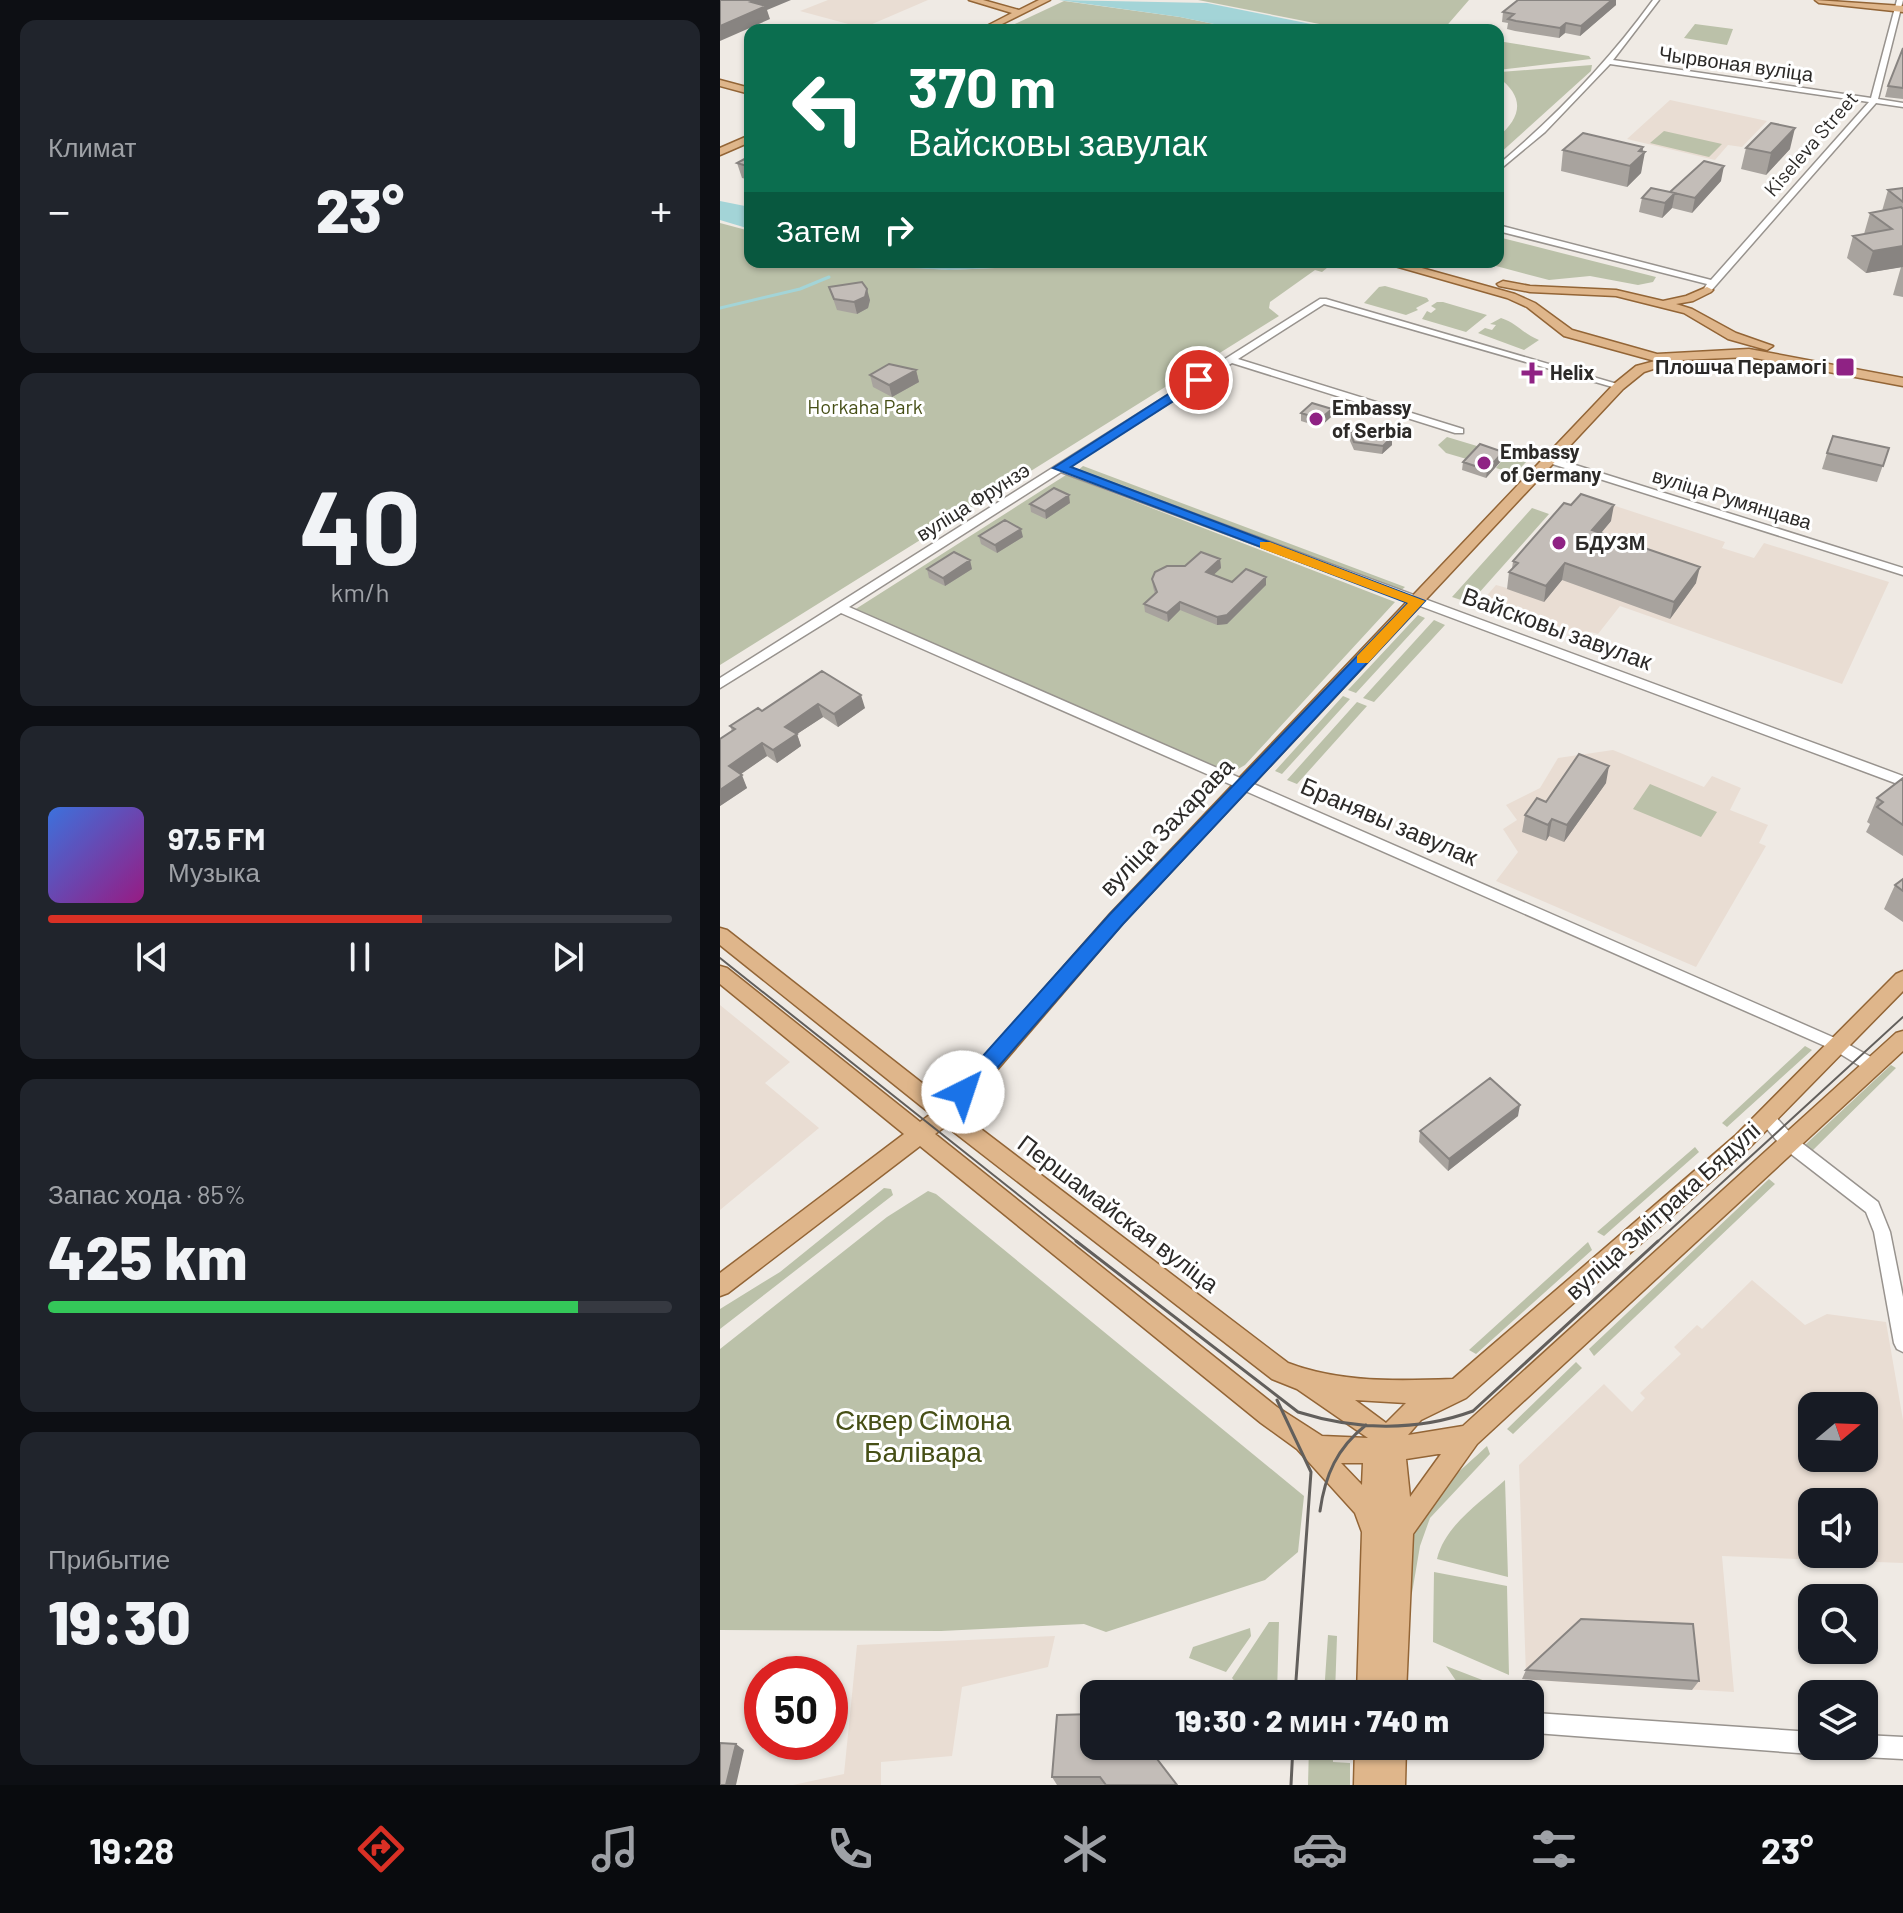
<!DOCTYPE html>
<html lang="ru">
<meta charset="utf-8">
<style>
body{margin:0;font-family:Barlow,sans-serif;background:#20242c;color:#f1f3f6;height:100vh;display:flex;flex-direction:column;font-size:30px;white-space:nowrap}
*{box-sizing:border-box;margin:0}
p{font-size:26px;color:#9ea1a6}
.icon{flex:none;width:44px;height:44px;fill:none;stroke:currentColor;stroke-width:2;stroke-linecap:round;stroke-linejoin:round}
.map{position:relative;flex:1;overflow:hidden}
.details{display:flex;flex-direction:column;gap:20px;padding:20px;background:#0d0f14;width:720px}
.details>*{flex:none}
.guide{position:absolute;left:24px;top:24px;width:760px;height:244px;border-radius:16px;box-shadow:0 2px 6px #0004;background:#0b6e4f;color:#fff;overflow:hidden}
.needle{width:52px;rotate:71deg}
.fabs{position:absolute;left:1078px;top:1392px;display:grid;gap:16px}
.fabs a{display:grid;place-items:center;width:80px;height:80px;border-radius:16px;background:#171b24;box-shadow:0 2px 6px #0004;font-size:40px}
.speed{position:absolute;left:24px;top:1656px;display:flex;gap:16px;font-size:40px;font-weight:700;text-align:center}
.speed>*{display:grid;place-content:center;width:104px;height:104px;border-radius:50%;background:#171b24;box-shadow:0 2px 6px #0004;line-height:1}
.speed .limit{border:12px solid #d22;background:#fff;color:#111}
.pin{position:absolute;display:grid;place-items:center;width:68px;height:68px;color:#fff;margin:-34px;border:4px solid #fff;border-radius:50%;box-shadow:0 2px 8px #0007}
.me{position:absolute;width:88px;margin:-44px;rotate:41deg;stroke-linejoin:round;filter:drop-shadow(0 0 6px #0008)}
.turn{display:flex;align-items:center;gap:28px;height:168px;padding:0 32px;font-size:36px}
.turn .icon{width:104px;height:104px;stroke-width:2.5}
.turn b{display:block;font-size:56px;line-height:68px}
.then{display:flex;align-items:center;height:76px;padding:0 32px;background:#0003;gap:16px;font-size:30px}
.big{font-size:60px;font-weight:800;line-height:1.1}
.details .card{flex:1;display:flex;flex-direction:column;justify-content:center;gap:12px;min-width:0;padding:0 28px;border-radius:16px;background:#20242c}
.details .dial{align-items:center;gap:0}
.dial b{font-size:104px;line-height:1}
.song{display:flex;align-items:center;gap:24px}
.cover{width:96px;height:96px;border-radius:12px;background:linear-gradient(135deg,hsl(220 70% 55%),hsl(310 70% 35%))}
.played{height:8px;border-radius:4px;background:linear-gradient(90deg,#d93025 60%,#363941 60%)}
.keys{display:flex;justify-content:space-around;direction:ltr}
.heat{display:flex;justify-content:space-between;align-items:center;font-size:44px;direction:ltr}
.charge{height:12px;border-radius:6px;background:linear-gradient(90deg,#34c759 85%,#363941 0)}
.trip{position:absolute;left:360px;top:1680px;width:464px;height:80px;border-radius:16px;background:#171b24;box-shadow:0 2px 6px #0004;font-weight:800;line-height:80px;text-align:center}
.dock{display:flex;height:128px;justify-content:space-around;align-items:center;background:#090b0e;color:#9ea1a6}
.dock .icon{width:56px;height:56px}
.dock .active{color:#d93025}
.dock b{font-size:36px;color:#f1f3f6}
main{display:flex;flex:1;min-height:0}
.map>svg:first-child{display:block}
.built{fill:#e9ddd3;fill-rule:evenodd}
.green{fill:#bbc1a9}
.water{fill:#a3d4d7}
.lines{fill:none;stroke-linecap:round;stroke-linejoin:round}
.stream{stroke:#a3d4d7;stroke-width:3}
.minor-casing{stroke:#98938e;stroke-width:3}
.major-casing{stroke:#936536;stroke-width:3}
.minor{fill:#fff;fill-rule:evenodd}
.major{fill:#dfb68b;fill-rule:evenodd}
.tram-far1{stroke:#625f5c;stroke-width:2}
.tram{stroke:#625f5c;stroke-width:3}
.wall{fill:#a8a39e}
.shaded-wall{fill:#888481}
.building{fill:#c3bdb8;stroke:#888481;stroke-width:2}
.route{fill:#1a73e8;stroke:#114b97;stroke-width:2}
.slow{fill:#f59e0b}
.poi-dot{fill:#8f2284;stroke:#fff;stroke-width:3}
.labels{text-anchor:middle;stroke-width:6;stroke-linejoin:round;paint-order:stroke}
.far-street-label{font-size:20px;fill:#2c2a28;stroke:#fff}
.far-poi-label{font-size:20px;font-weight:bold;fill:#2c2a28;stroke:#fff;text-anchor:start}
.far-park-label{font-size:20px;fill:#464f16;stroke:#fff}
.street-label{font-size:24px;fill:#2c2a28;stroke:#fff}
.near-park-label{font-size:28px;fill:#464f16;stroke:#fff}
</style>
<main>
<section class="details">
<div class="card"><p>Климат</p>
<div class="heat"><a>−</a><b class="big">23°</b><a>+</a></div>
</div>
<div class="card dial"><b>40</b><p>km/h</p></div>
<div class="card">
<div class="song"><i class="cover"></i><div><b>97.5 FM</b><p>Музыка</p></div></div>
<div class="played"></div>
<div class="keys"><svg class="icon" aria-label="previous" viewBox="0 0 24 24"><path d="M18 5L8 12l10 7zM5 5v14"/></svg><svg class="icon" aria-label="pause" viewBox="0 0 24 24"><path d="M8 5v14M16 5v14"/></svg><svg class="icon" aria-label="next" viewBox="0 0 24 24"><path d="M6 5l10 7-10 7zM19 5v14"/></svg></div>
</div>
<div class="card"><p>Запас хода · 85%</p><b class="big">425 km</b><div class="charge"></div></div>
<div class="card"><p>Прибытие</p><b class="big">19:30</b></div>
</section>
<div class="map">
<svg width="1183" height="1785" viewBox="0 0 1183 1785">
<rect width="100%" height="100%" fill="#efeae4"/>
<path class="built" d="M108,0H208L143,28L80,11Z
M950,100L1047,121L1022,147L1008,145L995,160L907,139Z
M865,496L1005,542L1002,548L1034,558L1044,543L1169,582L1122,684L900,606L878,634L871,632L867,637L764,599L776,585L787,588Z
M893,750L984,787L992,776L1021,788L1010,810L1048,825L1039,843L1046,846L976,967L776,881L798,852L783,829L797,820L786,805L820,788L838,758Z
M0,1005L70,1062L45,1083L99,1128L0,1210Z
M1032,1280L1085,1325L1107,1314L1166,1322L1183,1420V1563L1002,1556L1014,1692L812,1680L806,1676L799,1465L884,1384L912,1412L925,1398L920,1393L961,1354L954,1347L977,1325L982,1329ZM1092,1406H1144V1458H1092ZM1092,1502H1144V1554H1092Z
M335,1636L328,1667L242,1687L232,1756L161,1762V1785H73L124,1774L137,1645Z"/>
<path class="green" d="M478,0H749L723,30H630Z
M344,1L460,17L523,30H282Z
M975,24L1013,29L1007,45L964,38Z
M778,41L869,56L871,59L778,70Z
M872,65L871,71L778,155V137C802,117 805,97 778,77L780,72Z
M944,131L1002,144L989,157L930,143Z
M0,223L30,231V262H176L173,266L229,270L413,262L613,263L602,272L595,270L550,302L549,308L559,316L0,665Z
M778,237L936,277L933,282L918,285L870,276L829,280L761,262H778Z
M665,286L707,298L709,301L696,308L698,310L686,315L644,303L659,287Z
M717,302H723L767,315L746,332L702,319L707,311L711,313L716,309L711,306Z
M781,318C797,323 803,334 819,340L804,350L758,333L765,328L772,330L776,325L770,324Z
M727,437L807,461L795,474L776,468L783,459L759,452L750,460L726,453L718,445Z
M363,466L685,587L678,593L356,472Z
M346,475L675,602L525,765L511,773L131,612Z
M812,508L829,514L750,603L732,597Z
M698,615L705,618L636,693L628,690Z
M714,620L725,625L654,702L643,698Z
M623,696L630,699L562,774L555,771Z
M637,702L647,706L577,784L567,780Z
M930,784L997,812L981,837L913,809Z
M1085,1046L1092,1050L1007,1127L1002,1123Z
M1171,1065L1176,1068L1091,1152L1085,1145Z
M975,1147L979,1152L884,1236L877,1232Z
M1049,1179L1055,1184L874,1356L869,1349Z
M164,1188L171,1189L173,1195L0,1329V1309L60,1272Z
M208,1191L216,1194L584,1496L578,1552L545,1580L386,1632L364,1624L221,1631L0,1630V1349L167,1217Z
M868,1242L872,1250L756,1354L749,1350Z
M856,1362L862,1368L793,1434L787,1429Z
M767,1446L770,1454L710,1518L700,1546L692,1593L690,1598H685C687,1575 686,1546 696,1524C711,1493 743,1469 767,1446Z
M785,1480L788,1577L717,1559C725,1525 760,1503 785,1480Z
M714,1572L787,1586L789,1675L713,1642Z
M549,1622H559L557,1694H525L512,1678Z
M530,1628L531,1636L506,1672L469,1658L473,1647Z
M608,1635L617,1636L615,1694H604Z
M726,1666L791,1691L792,1694H745Z
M589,1746H613V1762L630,1763V1785H588Z"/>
<path class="water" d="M339,0L487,3L621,30H523L460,17Z
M0,201L30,207V229L0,220Z
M176,262H413L229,270L172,267Z"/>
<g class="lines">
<path class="stream" d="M0,308L80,289L109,277"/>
<g class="minor-casing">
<path id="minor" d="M933,0H939L893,60L1151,98L1177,0H1183L1158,99L1183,103V107L1156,103L990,292L987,293L983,290L987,284L778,231V225L991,280L1149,102L890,64L825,132L778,171V165C836,116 888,62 933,0Z
M600,299H606L904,386L896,388L604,304L518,359L743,429V433H735L512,363L348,467L1183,776V786L341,472L129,607L1124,1042L1158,1061L1161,1066L1158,1071L1153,1072L1148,1071L1114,1050L121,613L0,688V678Z
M830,457L1183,568V575L826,462V458Z
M1046,1111L1052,1113L1074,1137L1158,1202L1170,1232L1183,1297V1352L1177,1349L1174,1343L1154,1232L1146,1212L1062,1147L1038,1118L1040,1113Z
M815,1713L1092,1732V1746H1101L1099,1750L1092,1754L815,1733L810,1731V1715Z
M1144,1735L1183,1737V1759L1144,1757L1137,1753L1133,1746H1144Z"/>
</g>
<g class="major-casing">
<path id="major" d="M249,0H263L299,10L319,0H330L270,30H259L292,13Z
M1095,0L1183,6V12L1099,3Z
M0,80L30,88V94L0,86Z
M30,135V142L0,155V148Z
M661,262H680L795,294L815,303L852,330L937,354L1029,349L1183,378V386L1029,357L961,360L924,372L903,389L402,924L240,1113L568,1363C620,1383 678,1381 733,1379L1015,1136L1176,974L1183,971V991L1029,1148L746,1398L701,1420L688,1435L743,1426L1176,1033L1183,1031V1051L757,1444L693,1534L686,1694H637L642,1532L635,1513L577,1449L541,1423L200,1146L8,1293L0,1296V1273L184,1134L0,984V966L7,968L200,1122L211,1114L0,945V928L7,930L225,1101L390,914L895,383L916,366L935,361L844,336L807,307L787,298ZM226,1126L552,1379L577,1389L648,1438L602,1436L557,1407L215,1134ZM635,1400L686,1403L666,1423ZM718,1454H721L690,1497L686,1459ZM621,1463H643L642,1485Z
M783,281L810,286L896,290L943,301L966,296L987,287L993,290L991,292L973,301L956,304L972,309L1016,333L1053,346L1047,350L1008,339L964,313L896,296L810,292L779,286L777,284Z
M635,1746H686L685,1785H634Z"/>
</g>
<use href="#minor" class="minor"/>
<use href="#major" class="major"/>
<path class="tram-far1" d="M0,958L359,1243
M936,1243L1183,1017"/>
<path class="tram" d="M356,1241L578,1412C635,1430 696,1432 753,1411L938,1241
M557,1400L591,1472L575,1694
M600,1511C605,1475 617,1448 646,1425
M571,1785L573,1746"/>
</g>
<path class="wall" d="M896,5L860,36L845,33L839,38L795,31L787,29L788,23L782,22L783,12Z
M1183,48V99L1165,97L1168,86Z
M923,147L921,173L907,187L841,171L843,150Z
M1026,148L1070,149L1046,175L1021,169Z
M30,156V180L22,178L17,163Z
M1001,181L972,213L952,208L942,218L919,212L922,198Z
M1183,188V297L1173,295L1181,267L1146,273L1127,258L1133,236L1144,234L1150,213L1162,211L1168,190Z
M109,287L150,300L148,308L137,314L117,310Z
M196,370L199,382L172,397L153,387L150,375Z
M581,413L611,417L600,427L581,421Z
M630,433L672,445L662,454L634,450L630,441Z
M1169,448L1157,482L1102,469L1107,453Z
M783,452L782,460L766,478L742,470L743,462Z
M350,503L326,519L311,512L310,504Z
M891,521L881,533L976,583L950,619L842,580L824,602L787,589L789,572L792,569L793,561Z
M259,536L303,537L277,553L261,544Z
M500,559L501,568L493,575L512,582L546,585L507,624L497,625L460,610L448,622L425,612L424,604L435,594L433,587L432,579L465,566Z
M207,569H252L225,586L209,578Z
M102,671L145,708L118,727L103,717L77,734L81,746L57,763L47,756L20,774L27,788L0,806L12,731L10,726L42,711Z
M1183,778V856L1146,832L1150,824L1147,822L1157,798Z
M886,783L844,842L829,836L826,841L802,832L805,815L826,802Z
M1183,879V922L1164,909L1175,885Z
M798,1116L728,1171L699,1142L700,1131Z
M806,1670L979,1681L972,1690L802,1679Z
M337,1715L457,1785H337L332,1777Z"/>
<path class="shaded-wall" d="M37,0H71L47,10L50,19L0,41V26L31,2Z
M892,0H896V5L860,36L861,26Z
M846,23L845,33L839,38L840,28Z
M1075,128L1070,149L1046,175L1051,153Z
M923,147L922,155L925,152L921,173L907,187L910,166L919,151Z
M1004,166L1001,181L972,213L975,198Z
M955,193L952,208L942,218L945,203Z
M1183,246V267L1146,273L1153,251Z
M147,289L150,300L148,308L137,314L134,302Z
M196,370L199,382L172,397L169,385Z
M612,409L611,417L600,427V419Z
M672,437V445L662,454L663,446Z
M783,452L782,460L766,478L767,470Z
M349,495L350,503L326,519L325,511Z
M894,505L891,521L870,546L872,530Z
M301,529L303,537L277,553L275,545Z
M500,559L501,568L487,581L486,572Z
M250,560L252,569L225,586L223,578Z
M845,563L842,580L824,602L826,586Z
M980,567L976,583L950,619L954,602Z
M546,577V585L507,624L497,625V617Z
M460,602V610L448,622L447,613Z
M141,695L145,708L118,727L114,714Z
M98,704L103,717L77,734L81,746L57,763L53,750L65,727Z
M42,743L47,756L14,779L9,766Z
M889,766L886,783L844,842L847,825Z
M22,775L27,788L0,806V790Z
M832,819L829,836L826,841L828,825Z
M800,1105L798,1116L728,1171L729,1159Z
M16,1744L24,1750L16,1785H6Z"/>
<path class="building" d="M0,0H37L31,2L46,6L0,26Z
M798,0H892L861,26L846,23L840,28L796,21L788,19L794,14L783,12Z
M1183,48V88L1168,86Z
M1051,123L1075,128L1051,153L1026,148Z
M863,133L923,147L919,151L925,152L910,166L843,150Z
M30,156V167L17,163Z
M984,161L1004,166L975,198L950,192Z
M931,188L955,193L945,203L922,198Z
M1183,188V202L1168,190Z
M1181,207L1183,209V246L1153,251L1133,236L1172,229L1150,213Z
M142,282L147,289L145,297L134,302L114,299L109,287Z
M169,364L196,370L169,385L150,375Z
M592,403L612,409L600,419L581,413Z
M638,425L672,437L663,446L634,442L630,433Z
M1113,436L1169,448L1163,466L1107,453Z
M760,444L783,452L767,470L743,462Z
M334,488L349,495L325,511L310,504Z
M861,494L894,505L872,530L980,567L954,602L845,563L826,586L789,572L798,563L793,561L844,503L851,505Z
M285,520L301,529L275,545L259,536Z
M234,552L250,560L223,578L207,569Z
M481,552L500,559L486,572L512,582L526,569L546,577L507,615L497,617L460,602L447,613L424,604L437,592L432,579L435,572L447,566H465Z
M102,671L141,695L114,714L98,704L65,727L77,734L53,750L42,743L9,766L22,775L0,790V739L15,729L10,726L38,708L42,711Z
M859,754L889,766L847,825L832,819L828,825L805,815L817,798L826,802Z
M1183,778V825L1157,807L1163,802L1157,798Z
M1183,879V891L1175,885Z
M770,1078L800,1105L729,1159L700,1131Z
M861,1619L973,1624L979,1681L806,1670Z
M374,1714V1746H427L457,1785H386L380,1777H332L337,1715Z
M0,1743L16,1744L6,1785H0Z"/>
<path class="route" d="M475,377L486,380L351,467L705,601L403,924L251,1098L243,1100L233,1092L236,1086L390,914L688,603L333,468Z"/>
<path class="slow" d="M540,542H550L705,601L648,663H637V656L688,603L540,548Z"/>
<g class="poi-dot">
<rect x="1115" y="357" width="20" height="20" rx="4"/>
<path d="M808 361h8v8h8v8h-8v8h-8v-8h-8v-8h8z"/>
<circle cx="596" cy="419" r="8"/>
<circle cx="764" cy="463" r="8"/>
<circle cx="839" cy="543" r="8"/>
</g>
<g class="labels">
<g class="far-street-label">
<text transform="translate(1016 64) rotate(8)" y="7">Чырвоная вуліца</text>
<text transform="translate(1091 144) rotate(-49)" y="7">Kiseleva Street</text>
<text transform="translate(1012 499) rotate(17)" y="7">вуліца Румянцава</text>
<text transform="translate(253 502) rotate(-32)" y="7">вуліца Фрунзэ</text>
</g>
<g class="far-poi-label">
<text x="1107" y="374" text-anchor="end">Плошча Перамогі</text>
<text x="830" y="380">Helix</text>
<text x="612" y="415">Embassy<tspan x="612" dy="23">of Serbia</tspan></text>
<text x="780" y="459">Embassy<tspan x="780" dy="23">of Germany</tspan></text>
<text x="855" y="550">БДУЗМ</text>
</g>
<g class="far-park-label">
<text x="145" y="414">Horkaha Park</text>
</g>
<g class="street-label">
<text transform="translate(837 629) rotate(20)" y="8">Вайсковы завулак</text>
<text transform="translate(669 822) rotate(23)" y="8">Бранявы завулак</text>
<text transform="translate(447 827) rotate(-46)" y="8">вуліца Захарава</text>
<text transform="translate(943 1211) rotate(-42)" y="8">вуліца Змітрака Бядулі</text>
<text transform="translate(398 1214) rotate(37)" y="8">Першамайская вуліца</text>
</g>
<g class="near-park-label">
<text x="203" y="1430">Сквер Сімона<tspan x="203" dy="32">Балівара</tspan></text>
</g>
</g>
</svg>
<div class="fabs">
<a><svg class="needle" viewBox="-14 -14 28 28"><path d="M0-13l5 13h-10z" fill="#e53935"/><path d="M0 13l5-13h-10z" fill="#9ea1a6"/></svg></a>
<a><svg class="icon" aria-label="sound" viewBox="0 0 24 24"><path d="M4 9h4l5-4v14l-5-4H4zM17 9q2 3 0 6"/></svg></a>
<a><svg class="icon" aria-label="search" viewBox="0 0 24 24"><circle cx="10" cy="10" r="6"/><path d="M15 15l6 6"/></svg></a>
<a><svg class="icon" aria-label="layers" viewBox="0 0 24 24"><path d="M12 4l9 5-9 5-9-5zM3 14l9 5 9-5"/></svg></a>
</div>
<div class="speed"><div class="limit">50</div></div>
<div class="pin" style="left:479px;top:380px;background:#d93025"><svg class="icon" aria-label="arrive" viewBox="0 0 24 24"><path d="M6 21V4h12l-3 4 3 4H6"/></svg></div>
<svg class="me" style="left:243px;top:1092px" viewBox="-20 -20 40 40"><circle r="19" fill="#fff"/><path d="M0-13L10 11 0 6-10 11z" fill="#1a73e8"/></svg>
<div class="trip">19:30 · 2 мин · 740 m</div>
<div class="guide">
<div class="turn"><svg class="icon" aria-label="left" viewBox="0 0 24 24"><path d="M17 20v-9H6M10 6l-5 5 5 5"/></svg><div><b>370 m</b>Вайсковы завулак</div></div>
<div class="then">Затем<svg class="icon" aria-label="right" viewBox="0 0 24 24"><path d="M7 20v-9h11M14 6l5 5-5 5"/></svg></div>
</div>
</div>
</main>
<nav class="dock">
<b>19:28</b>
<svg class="icon active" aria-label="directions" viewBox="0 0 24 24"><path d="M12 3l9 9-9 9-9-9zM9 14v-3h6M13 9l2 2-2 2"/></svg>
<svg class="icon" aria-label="music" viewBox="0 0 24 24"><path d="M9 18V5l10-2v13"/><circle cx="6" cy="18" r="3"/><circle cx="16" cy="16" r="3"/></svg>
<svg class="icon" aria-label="phone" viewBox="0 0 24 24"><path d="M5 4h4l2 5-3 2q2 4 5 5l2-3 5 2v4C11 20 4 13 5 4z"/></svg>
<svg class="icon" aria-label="climate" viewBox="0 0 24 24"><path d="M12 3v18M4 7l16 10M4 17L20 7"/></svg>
<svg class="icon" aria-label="car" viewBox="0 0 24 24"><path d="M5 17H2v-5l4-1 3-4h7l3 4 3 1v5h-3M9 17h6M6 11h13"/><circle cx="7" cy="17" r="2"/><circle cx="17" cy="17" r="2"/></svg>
<svg class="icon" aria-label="filters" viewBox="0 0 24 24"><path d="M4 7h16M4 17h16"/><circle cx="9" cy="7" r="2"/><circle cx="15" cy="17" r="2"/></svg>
<b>23°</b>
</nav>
